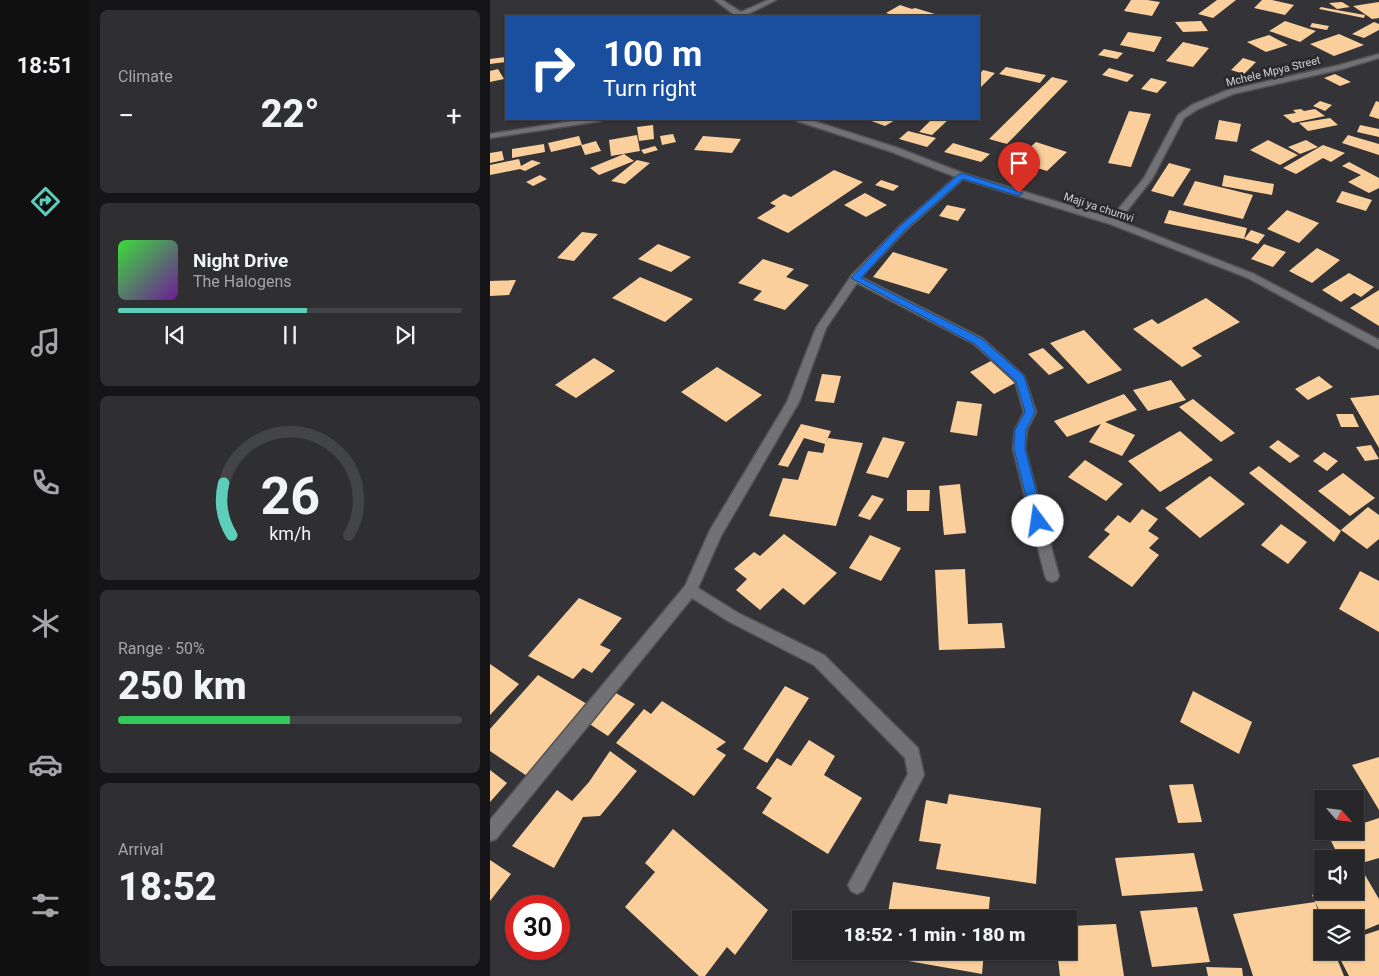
<!DOCTYPE html>
<meta charset="utf-8">
<style>
body{margin:0;font-family:Roboto,sans-serif;background:#2f2f32;color:#f1f3f6;height:100vh;display:flex;flex-direction:column;font-size:19px;white-space:nowrap}
*{box-sizing:border-box;margin:0}
p{font-size:16px;color:#a4a5a8}
.icon{flex:none;width:28px;height:28px;fill:none;stroke:currentColor;stroke-width:2;stroke-linecap:round;stroke-linejoin:round}
.map{position:relative;flex:1;overflow:hidden}
.details{display:flex;flex-direction:column;gap:10px;padding:10px;background:#151517;width:400px}
.details>*{flex:none}
.top-card{position:absolute;left:15px;top:15px;width:475px;height:105px;border-radius:0px;box-shadow:0 1px 4px #0004,0 0 0 1px #434447;background:#1a4fa0;color:#fff;overflow:hidden}
.needle{width:32px;rotate:118deg}
.controls{position:absolute;left:824px;top:790px;display:grid;gap:10px}
.controls a{display:grid;place-items:center;width:50px;height:50px;border-radius:0px;background:#27272a;box-shadow:0 1px 4px #0004,0 0 0 1px #434447;font-size:25px}
.speed{position:absolute;left:15px;top:895px;display:flex;gap:10px;font-size:25px;font-weight:700;text-align:center}
.speed>*{display:grid;place-content:center;width:65px;height:65px;border-radius:50%;background:#27272a;box-shadow:0 1px 4px #0004,0 0 0 1px #434447;line-height:1}
.speed .limit{border:8px solid #d22;background:#fff;color:#111}
.pin{position:absolute;display:grid;place-items:center;width:42px;height:42px;color:#fff;margin:-51px -21px;border-radius:50% 50% 50% 0;rotate:-45deg;box-shadow:0 0 5px #0007}
.pin .icon{rotate:45deg}
.me{position:absolute;width:55px;margin:-28px;rotate:346deg;stroke-linejoin:round;filter:drop-shadow(0 0 4px #0008)}
.turn{display:flex;align-items:center;gap:18px;height:105px;padding:0 15px;font-size:22px}
.turn .icon{width:65px;height:65px;stroke-width:2.5}
.turn b{display:block;font-size:35px;line-height:42px}
.big{font-size:38px;font-weight:800;line-height:1.1}
.details .card{flex:1;display:flex;flex-direction:column;justify-content:center;gap:8px;min-width:0;padding:0 18px;border-radius:8px;background:#2f2f32}
.details .dial{align-items:center;gap:0}
.dial svg{height:130px;overflow:visible;fill:none;stroke:#434447;stroke-width:7;stroke-linecap:round;text-anchor:middle}
.dial text{fill:#f1f3f6;stroke:none}
.song{display:flex;align-items:center;gap:15px}
.cover{width:60px;height:60px;border-radius:8px;background:linear-gradient(135deg,hsl(120 70% 55%),hsl(280 70% 35%))}
.played{height:5px;border-radius:2px;background:linear-gradient(90deg,#5dceb9 55%,#434447 55%)}
.keys{display:flex;justify-content:space-around;direction:ltr}
.heat{display:flex;justify-content:space-between;align-items:center;font-size:28px;direction:ltr}
.charge{height:8px;border-radius:4px;background:linear-gradient(90deg,#34c759 50%,#434447 0)}
.trip{position:absolute;left:302px;top:910px;width:285px;height:50px;border-radius:0px;background:#27272a;box-shadow:0 1px 4px #0004,0 0 0 1px #434447;font-weight:800;line-height:50px;text-align:center}
main{display:flex;flex:1;min-height:0}
.tabs{display:flex;flex-direction:column;width:90px;justify-content:space-around;align-items:center;background:#101011;color:#a4a5a8}
.tabs .icon{width:35px;height:35px}
.tabs .selected{color:#5dceb9}
.tabs b{font-size:22px;color:#f1f3f6}
.map>svg:first-child{display:block}
.building{fill:#facf9b}
.lines{fill:none;stroke-linecap:round;stroke-linejoin:round}
.minor-casing{stroke:#525255;stroke-width:3}
.minor{fill:#727275;fill-rule:evenodd}
.route{fill:#1a73e8;stroke:#114b97}
.labels{text-anchor:middle;stroke-width:5;stroke-linejoin:round;paint-order:stroke}
.far-street-label{font-size:11px;fill:#d1d1d3;stroke:#2a2a2d}
</style>
<main>
<nav class="tabs">
<b>18:51</b>
<svg class="icon selected" aria-label="directions" viewBox="0 0 24 24"><path d="M12 3l9 9-9 9-9-9zM9 14v-3h6M13 9l2 2-2 2"/></svg>
<svg class="icon" aria-label="music" viewBox="0 0 24 24"><path d="M9 18V5l10-2v13"/><circle cx="6" cy="18" r="3"/><circle cx="16" cy="16" r="3"/></svg>
<svg class="icon" aria-label="phone" viewBox="0 0 24 24"><path d="M5 4h4l2 5-3 2q2 4 5 5l2-3 5 2v4C11 20 4 13 5 4z"/></svg>
<svg class="icon" aria-label="climate" viewBox="0 0 24 24"><path d="M12 3v18M4 7l16 10M4 17L20 7"/></svg>
<svg class="icon" aria-label="car" viewBox="0 0 24 24"><path d="M5 17H2v-5l4-1 3-4h7l3 4 3 1v5h-3M9 17h6M6 11h13"/><circle cx="7" cy="17" r="2"/><circle cx="17" cy="17" r="2"/></svg>
<svg class="icon" aria-label="filters" viewBox="0 0 24 24"><path d="M4 7h16M4 17h16"/><circle cx="9" cy="7" r="2"/><circle cx="15" cy="17" r="2"/></svg>
</nav>
<section class="details">
<div class="card"><p>Climate</p>
<div class="heat"><a>−</a><b class="big">22°</b><a>+</a></div>
</div>
<div class="card">
<div class="song"><i class="cover"></i><div><b>Night Drive</b><p>The Halogens</p></div></div>
<div class="played"></div>
<div class="keys"><svg class="icon" aria-label="previous" viewBox="0 0 24 24"><path d="M18 5L8 12l10 7zM5 5v14"/></svg><svg class="icon" aria-label="pause" viewBox="0 0 24 24"><path d="M8 5v14M16 5v14"/></svg><svg class="icon" aria-label="next" viewBox="0 0 24 24"><path d="M6 5l10 7-10 7zM19 5v14"/></svg></div>
</div>
<div class="card dial"><svg viewBox="0 0 100 80">
<path d="M14 69A42 42 0 1 1 86 69"/>
<path d="M14 69A42 42 0 0 1 9 37" stroke="#5dceb9"/>
<text x="50" y="56" font-size="32" font-weight="700">26</text>
<text x="50" y="72" font-size="11">km/h</text>
</svg></div>
<div class="card"><p>Range · 50%</p><b class="big">250 km</b><div class="charge"></div></div>
<div class="card"><p>Arrival</p><b class="big">18:52</b></div>
</section>
<div class="map">
<svg width="889" height="976" viewBox="0 0 889 976">
<rect width="100%" height="100%" fill="#343438"/>
<path class="building" d="M641,0H657L670,2L662,16L634,11Z
M727,0H746L723,18L708,14Z
M772,0H782L804,5L795,15L764,8Z
M852,2L860,7L847,9L839,3Z
M889,2V18L882,19L863,6Z
M410,5L422,9L425,8L445,14L442,16H406L396,13Z
M831,7L841,9L875,15L874,18L829,9Z
M711,21L718,31L693,32L685,22Z
M795,21L826,31L810,42L779,31Z
M884,22L889,24V30L874,38L862,34Z
M822,23L839,26L837,30L820,27Z
M638,32L672,37L664,52L630,45Z
M849,34L874,45L844,56L820,44Z
M779,35L798,45L776,52L757,42Z
M693,42L719,48L703,67L676,61Z
M614,49L633,53L627,59L608,55Z
M16,57V62L0,64V59Z
M753,58L766,62L754,74L741,70Z
M516,67L556,75L550,83L509,74Z
M619,68L644,75L637,82L612,75Z
M8,69L14,79L0,82V71Z
M493,70L505,73L489,89V75Z
M845,74L861,82L850,86L834,78Z
M562,77L578,81L517,144L499,139Z
M661,78L677,82L667,93L651,89Z
M830,101L842,105L835,111L823,106Z
M886,101L889,102V119L879,116Z
M811,109L814,111L825,109L835,116L803,123L793,115L806,113L803,110Z
M639,111L661,114L641,167L618,163Z
M840,118L848,125L818,131L809,123Z
M376,119H407L395,126Z
M442,119H459L442,135L429,132Z
M729,120L751,124L747,142L725,139Z
M163,125L164,139L149,141L147,127Z
M870,125L889,129V137L867,132Z
M418,131L446,138L437,147L409,139Z
M183,134L186,142L172,145L170,136Z
M147,135L150,151L121,156L119,140Z
M858,135L889,144V155L852,143Z
M89,136L92,145L106,141L111,151L95,155L91,145L61,152L58,143Z
M213,136L251,139L242,153L204,150Z
M778,140L808,155L790,165L760,150Z
M816,140L828,147L810,154L798,147Z
M546,142L577,152L557,171L525,161Z
M463,143L500,154L491,162L454,152Z
M54,144L55,152L22,158V149Z
M833,145L855,153L841,162L833,158L806,174L793,168Z
M165,146L168,150L154,154L151,150Z
M12,151L14,160L0,163V153Z
M134,154L144,161L109,175L100,168Z
M29,159L31,166L42,160L51,163L35,171L30,169L0,175V165Z
M147,160L160,163L135,184L121,181Z
M859,162L889,178V188L879,193L858,182L871,175L852,166Z
M679,163L701,169L683,197L661,191Z
M344,170L373,182L298,233L267,218L286,206L280,203L294,194L301,197Z
M50,175L57,179L43,186L36,182Z
M734,175L784,184L782,195L732,186Z
M391,180L409,186L403,191L385,185Z
M705,181L763,195L753,219L693,205Z
M852,191L882,200L876,211L846,202Z
M375,193L397,205L376,217L354,205Z
M457,205L476,209L468,221L449,216Z
M679,210L757,228L754,239L761,230L775,235L768,244L754,239L674,223Z
M797,210L829,223L809,243L777,229Z
M92,232L108,234L84,261L67,258Z
M168,244L201,257L181,272L148,259Z
M774,244L796,252L783,267L761,259Z
M827,248L850,260L822,283L799,271Z
M403,252L458,269L439,294L383,277Z
M273,259L304,269L296,277L319,285L295,310L263,300L272,291L248,283Z
M859,273L884,287L871,297L864,293L851,302L832,290Z
M150,277L203,299L175,322L122,298Z
M26,280L19,295L0,296V281Z
M889,290V326L860,308Z
M716,298L750,322L702,348L712,356L692,367L643,329L662,319L668,324Z
M594,330L632,370L598,384L560,343Z
M553,348L574,368L559,375L538,354Z
M104,358L125,371L86,398L65,385Z
M501,361L525,383L504,394L480,372Z
M227,367L272,395L236,422L191,392Z
M332,374L351,376L344,403L325,401Z
M829,376L843,387L818,400L805,389Z
M681,380L696,400L658,411L643,390Z
M634,394L647,410L615,422L645,435L632,456L599,442L611,424L577,437L564,421Z
M889,395V448L860,398Z
M703,399L745,433L731,442L689,407Z
M467,401L492,404L487,436L460,432Z
M846,414H863L869,427H851Z
M311,424L341,431L335,444L314,438L298,467L288,465Z
M690,431L723,460L670,492L638,461Z
M393,437L415,442L398,478L376,473Z
M338,438L373,443L346,526L279,516L293,478L308,480L318,451L333,453L335,444Z
M788,440L810,456L800,463L779,447Z
M881,445L889,459L875,461L866,447Z
M834,452L848,461L837,471L823,461Z
M595,460L633,484L616,501L578,477Z
M769,466L851,531L844,542L759,473Z
M853,473L885,498L860,516L828,491Z
M720,476L755,504L710,538L675,508Z
M470,484L476,533L454,535L449,486Z
M417,490H440L439,511H417Z
M382,495L394,499L380,520L368,516Z
M878,507L889,515V539L877,549L851,530Z
M652,509L668,519L658,531L669,538L659,548L669,555L642,587L598,557L620,534L614,530L628,515L640,523Z
M791,524L817,542L798,564L771,545Z
M294,534L347,573L314,605L293,588L270,610L246,590L257,579L244,569L264,552L270,556Z
M380,535L411,548L391,581L359,568Z
M475,569L478,624L512,623L515,648L449,650L445,570Z
M870,571L889,581V632L849,609Z
M89,598L132,618L110,645L121,650L102,673L93,668L83,679L38,656Z
M0,664L29,684L0,715Z
M48,675L97,704L37,776L0,751V729Z
M295,686L319,698L277,763L253,749Z
M703,691L762,722L749,754L690,722Z
M124,692L145,704L118,736L98,723Z
M172,701L236,742L226,749L236,755L204,796L126,743L154,709L161,714Z
M319,740L345,756L334,775L372,798L338,854L272,813L282,798L266,788L287,758L301,766Z
M120,751L147,771L110,816L93,817L64,868L22,846L67,790L82,801L99,782Z
M889,757V810L862,765Z
M0,770L17,783L0,802Z
M703,784L712,822L688,823L679,785Z
M459,794L551,808L546,884L446,869L451,844L429,841L436,800L457,804Z
M865,812L871,824L889,818V858L865,865V859H850L836,831H865Z
M183,829L278,910L245,955L237,947L215,976H209L135,907L165,872L155,863Z
M704,853L713,891L632,896L625,858Z
M0,860L21,874L0,901Z
M875,875L889,899V924L865,934V919H834L825,902L832,921V951H844L854,976H763L743,914L825,902L822,895L833,891H865V879Z
M403,882L500,897L498,919H397Z
M707,907L720,962L662,967L650,911Z
M626,924L634,976H570L567,951H579V926Z
M889,930V976H859L846,951H865V938Z
M391,951H494L492,974L390,956Z
M716,967L752,968L753,976H718Z"/>
<g class="lines">
<g class="minor-casing">
<path id="minor" d="M225,0H232L251,12L278,0H286L254,16H246Z
M889,54V58L852,69L743,94L708,109L694,118L662,179L629,221L764,274L889,340V349L758,278L620,224L473,179L415,231L371,277L492,338L534,376L546,412L537,430L535,449L569,576L567,580L562,582L557,580L555,576L523,449L525,430L534,412L525,381L484,344L367,283L336,328L309,402L231,536L208,588L248,613L334,655L428,748L434,775L373,891L367,894L361,891L358,885L418,774L415,758L324,665L238,621L202,598L6,839L0,841V820L195,586L220,530L297,402L326,328L361,276L409,227L466,177L402,152L307,121L306,119H317L408,148L475,174L621,218L654,178L688,115L702,105L738,90L850,65Z
M96,119H114L110,121L0,138V134Z"/>
</g>
<use href="#minor" class="minor"/>
</g>
<path class="route" d="M469,174H475L533,193L529,196L473,179L415,230L371,278L492,339L534,376L545,412L536,430L535,449L554,521L552,525H544L542,521L524,449L525,430L535,412L526,381L485,344L361,278L409,227Z"/>
<g class="labels">
<g class="far-street-label">
<text transform="translate(783 71) rotate(-14)" y="4">Mchele Mpya Street</text>
<text transform="translate(609 207) rotate(18)" y="4">Maji ya chumvi</text>
</g>
</g>
</svg>
<div class="controls">
<a><svg class="needle" viewBox="-14 -14 28 28"><path d="M0-13l5 13h-10z" fill="#e53935"/><path d="M0 13l5-13h-10z" fill="#a4a5a8"/></svg></a>
<a><svg class="icon" aria-label="sound" viewBox="0 0 24 24"><path d="M4 9h4l5-4v14l-5-4H4zM17 9q2 3 0 6"/></svg></a>
<a><svg class="icon" aria-label="layers" viewBox="0 0 24 24"><path d="M12 4l9 5-9 5-9-5zM3 14l9 5 9-5"/></svg></a>
</div>
<div class="speed"><div class="limit">30</div></div>
<div class="pin" style="left:529px;top:193px;background:#d93025"><svg class="icon" aria-label="arrive" viewBox="0 0 24 24"><path d="M6 21V4h12l-3 4 3 4H6"/></svg></div>
<svg class="me" style="left:548px;top:521px" viewBox="-20 -20 40 40"><circle r="19" fill="#fff"/><path d="M0-13L10 11 0 6-10 11z" fill="#1a73e8"/></svg>
<div class="trip">18:52 · 1 min · 180 m</div>
<div class="top-card">
<div class="turn"><svg class="icon" aria-label="right" viewBox="0 0 24 24"><path d="M7 20v-9h11M14 6l5 5-5 5"/></svg><div><b>100 m</b>Turn right</div></div>
</div>
</div>
</main>
